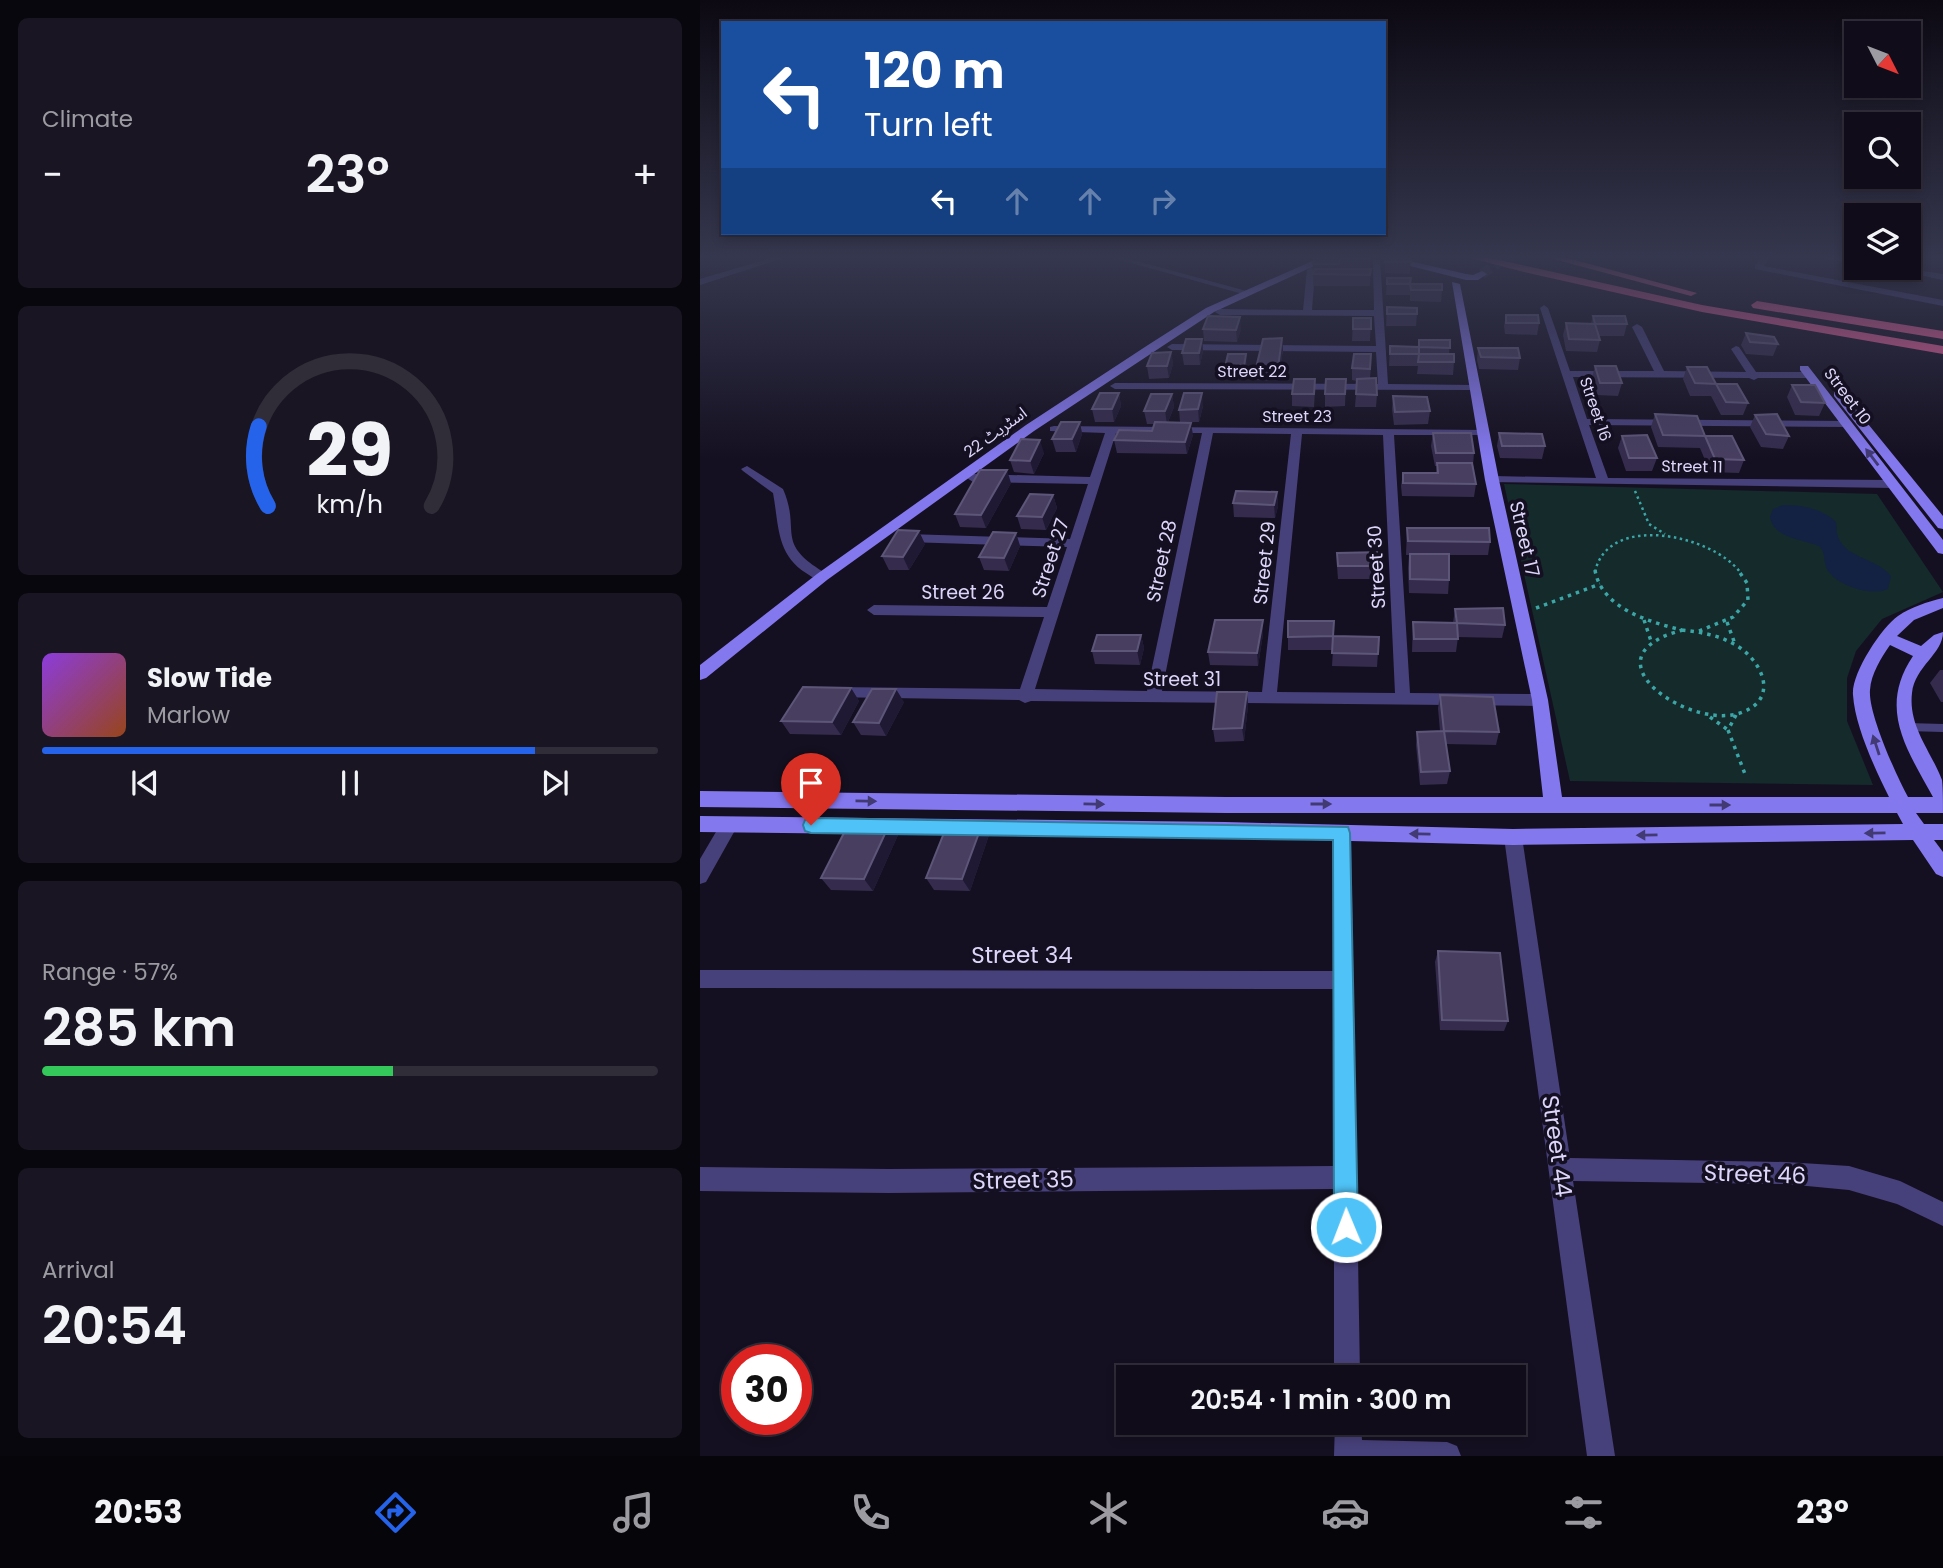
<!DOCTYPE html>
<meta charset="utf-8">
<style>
body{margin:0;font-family:Poppins,"Noto Sans Arabic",sans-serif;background:#191522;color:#f1f3f6;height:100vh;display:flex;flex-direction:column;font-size:26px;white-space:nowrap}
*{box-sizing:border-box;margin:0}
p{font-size:23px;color:#9c9ba2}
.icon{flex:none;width:38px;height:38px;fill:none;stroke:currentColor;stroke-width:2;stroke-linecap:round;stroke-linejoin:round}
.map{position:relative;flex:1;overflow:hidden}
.sheet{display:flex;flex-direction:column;gap:18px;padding:18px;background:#09070e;width:700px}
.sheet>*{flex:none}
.guide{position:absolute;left:21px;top:21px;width:665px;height:214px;border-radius:0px;box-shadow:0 4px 10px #0003,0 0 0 2px #302c38;background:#1a4fa0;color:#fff;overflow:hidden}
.needle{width:46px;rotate:132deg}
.buttons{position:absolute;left:1144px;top:21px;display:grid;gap:14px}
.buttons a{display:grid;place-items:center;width:77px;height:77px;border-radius:0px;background:#100c19;box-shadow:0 4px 10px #0003,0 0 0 2px #302c38;font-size:35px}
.speed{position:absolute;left:21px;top:1344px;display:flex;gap:14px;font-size:35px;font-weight:700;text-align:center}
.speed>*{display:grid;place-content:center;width:91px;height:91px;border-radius:50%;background:#100c19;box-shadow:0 4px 10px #0003,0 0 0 2px #302c38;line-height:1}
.speed .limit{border:10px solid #d22;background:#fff;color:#111}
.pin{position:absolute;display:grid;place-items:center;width:60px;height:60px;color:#fff;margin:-72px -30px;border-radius:50% 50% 50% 0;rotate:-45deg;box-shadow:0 0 7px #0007}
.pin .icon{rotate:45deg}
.me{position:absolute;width:77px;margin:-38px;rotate:359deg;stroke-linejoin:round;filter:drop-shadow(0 0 5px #0008)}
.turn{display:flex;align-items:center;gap:24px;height:147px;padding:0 28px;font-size:32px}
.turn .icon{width:91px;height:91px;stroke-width:2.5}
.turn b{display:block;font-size:49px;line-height:60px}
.lanes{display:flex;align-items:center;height:66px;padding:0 28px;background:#0003;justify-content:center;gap:35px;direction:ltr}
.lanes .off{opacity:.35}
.big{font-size:52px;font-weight:600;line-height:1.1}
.sheet .widget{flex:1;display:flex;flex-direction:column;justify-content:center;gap:10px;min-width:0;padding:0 24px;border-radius:10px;background:#191522}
.sheet .dial{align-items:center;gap:0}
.dial svg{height:182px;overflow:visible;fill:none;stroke:#302c38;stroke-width:7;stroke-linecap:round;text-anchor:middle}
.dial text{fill:#f1f3f6;stroke:none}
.song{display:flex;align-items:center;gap:21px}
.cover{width:84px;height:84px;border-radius:10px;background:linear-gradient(135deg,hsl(270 70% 55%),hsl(20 70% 35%))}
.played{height:7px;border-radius:4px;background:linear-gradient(90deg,#2563eb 80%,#302c38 80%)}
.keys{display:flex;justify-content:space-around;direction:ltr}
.heat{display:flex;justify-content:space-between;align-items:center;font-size:38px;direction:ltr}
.charge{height:10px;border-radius:5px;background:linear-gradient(90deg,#34c759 57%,#302c38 0)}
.trip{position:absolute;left:416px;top:1365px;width:410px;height:70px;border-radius:0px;background:#100c19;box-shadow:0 4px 10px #0003,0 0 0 2px #302c38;font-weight:600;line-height:70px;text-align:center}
.menu{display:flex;height:112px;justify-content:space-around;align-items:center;background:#06050a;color:#9c9ba2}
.menu .icon{width:49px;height:49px}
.menu .on{color:#2563eb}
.menu b{font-size:32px;color:#f1f3f6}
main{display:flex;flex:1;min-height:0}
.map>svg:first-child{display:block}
.green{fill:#142a2b}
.water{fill:#132242}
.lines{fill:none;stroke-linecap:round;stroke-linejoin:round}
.secondary-tunnel{stroke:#332e42;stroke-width:10;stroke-dasharray:10 5;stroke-linecap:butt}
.path-far1{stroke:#3ca6a7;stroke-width:2.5;stroke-dasharray:2.5 3.5;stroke-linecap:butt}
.path{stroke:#3ca6a7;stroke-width:3.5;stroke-dasharray:3.5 5;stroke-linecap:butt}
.lane{stroke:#47417b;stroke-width:8}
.street{fill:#47417b;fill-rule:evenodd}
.secondary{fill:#8478ef;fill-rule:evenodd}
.highway{fill:#ec5f98;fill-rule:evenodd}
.wall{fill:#352c4d}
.shaded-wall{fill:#201934}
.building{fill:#473e60;stroke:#5e5678;stroke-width:2}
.oneway{fill:#413a73}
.route{fill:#4fc3f7;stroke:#337fa1;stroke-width:2}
.labels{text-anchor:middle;stroke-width:7;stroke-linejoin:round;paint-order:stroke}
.far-street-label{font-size:16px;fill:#ddd6fa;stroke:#151021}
.street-label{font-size:19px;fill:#ddd6fa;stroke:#151021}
.near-street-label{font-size:23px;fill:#ddd6fa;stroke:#151021}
</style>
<main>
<section class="sheet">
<div class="widget"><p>Climate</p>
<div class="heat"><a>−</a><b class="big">23°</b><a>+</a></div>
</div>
<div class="widget dial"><svg viewBox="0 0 100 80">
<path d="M14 69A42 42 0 1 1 86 69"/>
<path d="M14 69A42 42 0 0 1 10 34" stroke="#2563eb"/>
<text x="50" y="56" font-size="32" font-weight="700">29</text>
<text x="50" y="72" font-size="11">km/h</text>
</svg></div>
<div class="widget">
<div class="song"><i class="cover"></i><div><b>Slow Tide</b><p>Marlow</p></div></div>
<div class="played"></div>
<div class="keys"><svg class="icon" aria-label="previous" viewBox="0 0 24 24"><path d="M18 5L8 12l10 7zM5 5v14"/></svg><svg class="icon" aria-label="pause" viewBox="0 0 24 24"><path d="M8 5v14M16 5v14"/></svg><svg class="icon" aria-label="next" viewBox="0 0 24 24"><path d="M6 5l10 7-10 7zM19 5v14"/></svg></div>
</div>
<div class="widget"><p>Range · 57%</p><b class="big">285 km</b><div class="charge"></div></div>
<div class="widget"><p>Arrival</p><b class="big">20:54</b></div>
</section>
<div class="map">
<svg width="1243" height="1456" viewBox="0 0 1243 1456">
<rect width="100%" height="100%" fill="#151021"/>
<path class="green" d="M804,484L1177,494L1243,592L1182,619L1156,651L1147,678V721L1173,785L870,781Z"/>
<path class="water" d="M1083,505C1102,505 1121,508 1136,522C1137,528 1136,533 1139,539C1147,558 1178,559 1191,576L1188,589C1172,597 1133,585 1126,567C1123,559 1126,553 1119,546C1102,539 1074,539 1070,517L1073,509Z"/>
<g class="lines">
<path class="secondary-tunnel" d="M782,274L810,255"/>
<path class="path-far1" d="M935,491L949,524L965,534
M895,572C908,512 1012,535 1040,572"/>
<path class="path" d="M895,570C901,608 949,622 982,630
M836,608L900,584
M944,620L951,641
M1027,622L1035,644
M982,630C1000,632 1018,635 1034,644C1060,658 1081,697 1043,712C997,731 902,671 957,640C964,635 974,633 982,630Z
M999,631L1033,617L1048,600L1047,583L1038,570
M1036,715L1028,730L1045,774
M1010,717L1028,730"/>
<path class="lane" d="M1207,727L1243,728"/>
<path class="street" d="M81,255H93L0,285V279Z
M402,255H415L550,292L543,294Z
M1065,255H1073L1064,266L1243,300V306L1055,269V265Z
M1111,255L1157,259V264L1115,257Z
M673,258L680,260L688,384L773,385L778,388L777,390L415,389L410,386L415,383L678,384L676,352L472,350L467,347L472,344L676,346L674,316L520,315L515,312L520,309L603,310L607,270L611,267L615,270L612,310H674Z
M1185,268H1203L1243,274V280Z
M844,305L848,308L870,371H954L932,327L937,324L942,327L964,371L1046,372L1031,349L1036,346L1039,347L1056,372H1110L1115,375L1110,378H1058L1054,380L1049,378L873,377L887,419L1147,421L1152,424L1147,427L889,425L908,478L1193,480L1199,484L1193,488L788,482V478L792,476L896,478L840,308Z
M354,426L786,430V434L782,435H694L710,693L840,694L848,700L840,706L331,701L325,703L319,700L127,697L124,693L127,689L132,687L320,689L344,617L174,615L167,610L174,605L347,607L367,547L207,542L201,538L207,534L370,539L388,484L273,482L267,478L273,474L390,477L405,433L350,431V427ZM416,433H502L447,691L335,689ZM513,433L591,434L562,692L462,691ZM602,434L683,435L695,693L577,692Z
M47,466L83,489C102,533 73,542 127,574V580C118,582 114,578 106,573C76,554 79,525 73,493L43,471L41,469Z
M29,818L35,820L38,825L6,882L0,884V859L23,820Z
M642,826L648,828L651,833L660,1377H634V1189L189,1193L0,1191V1167L189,1169L634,1166L633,989L0,988V970L633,971V833L636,828Z
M813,830L819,832L822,837L870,1158L1086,1162L1149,1166L1200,1181L1243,1202V1226L1197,1204L1149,1190L1086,1184L873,1181L915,1456H887L804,837L807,832Z
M635,1423H661L662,1440L747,1442L757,1446L761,1456H634Z"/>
<path class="secondary" d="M626,255H638L514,312L334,431L127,580L6,678L0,680V665L117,574L326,425L448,345L506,308Z
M667,255H683L766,274L773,275L782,271L787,274L778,280H766Z
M752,282L760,284L799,480L848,700L862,797H1189C1175,769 1155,726 1153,695C1151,674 1181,628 1198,616C1211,607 1227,602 1243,598V608L1214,620L1197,636L1221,646L1234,635L1243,632C1243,654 1215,666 1212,693C1208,726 1231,751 1242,780C1243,789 1243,803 1243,813H1216L1224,824H1243V840H1234L1243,852V877L1236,874L1213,840L813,845L525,838L0,832V816L525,822L813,829L1203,824L1197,813H526L0,807V791L526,797H843L832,700L785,480ZM1190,645L1213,656C1178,708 1206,748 1233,797H1208C1196,775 1168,713 1170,690C1171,674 1181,658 1190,645Z
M1100,366H1108L1243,540V554L1238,553L1100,370Z
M1134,392H1142L1243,516V529L1238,528L1134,396Z"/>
<path class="highway" d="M759,255H777L1002,305L1243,346V354L1002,312L824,272Z
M839,255H856L997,293L991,296Z
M1057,301L1243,331V339L1053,308L1051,305Z"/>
</g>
<path class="wall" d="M671,255L670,286H613V264L640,256Z
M711,256L710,274L685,273V262Z
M687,278L742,290L741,302L710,301V295H686Z
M687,307L717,314L716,326H686Z
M806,315L839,323L837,335L805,334L804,326Z
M893,316L927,324L924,336H899L900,340L897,352L866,351L863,335L866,323H891Z
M653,318H671L670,341H652Z
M503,329H541L537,342L504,341Z
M1046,333L1078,344L1073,356L1046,354L1041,345Z
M582,338L583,350L578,381L557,380L556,368Z
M502,339L503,351L500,365H484L482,353Z
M719,340H750L749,354L754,362L753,375L717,374L718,366H689L690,346L719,347Z
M778,348L820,358L818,370L779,369L777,360Z
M471,352L473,364L469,378L449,379L447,366Z
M547,366L545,379H526L525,367Z
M895,366L922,383L918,396L897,395L892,378Z
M671,367L670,378L677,395L676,407H655L657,381L652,380V368Z
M987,367L1048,403L1043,415H1021L1011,396H990L983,379Z
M646,379L645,406L625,407V394Z
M1092,385L1125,403L1119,416L1095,415L1087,397Z
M615,391L614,407L592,406V394Z
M419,393L421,406L414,422H395L392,409Z
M472,394L474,407L468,422L493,435L487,454L417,453L414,440L452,431L454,424H447L444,411Z
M693,396L730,411L728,424L694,425L692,409Z
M503,406L499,422H480L479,410Z
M955,414L1005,436L1044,460L1039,473L1010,472L1000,448L958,447L951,427Z
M1055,415L1089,436L1083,449L1061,447L1050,427Z
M380,422L382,434L376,452H356L352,439Z
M733,433L774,453L773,465L776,484L774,497L702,496L701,486L703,473H736L737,466H735L731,446Z
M799,433L845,446L842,459L800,458L797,446Z
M922,436L957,458L952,471H926L918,448Z
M344,453L334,474L314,472L310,460Z
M311,483L286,528L260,527L255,514Z
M577,492L578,506L575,518L534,517L533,503Z
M353,495L357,508L346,530L321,529L317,516Z
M707,528L790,542L788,555H749V580L748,594L709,593L708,568L709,555H706Z
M316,533L320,546L309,571L284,570L279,557Z
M225,544L209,570H189L182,556Z
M637,553L683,566L682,579H638L637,566Z
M755,609L805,625L802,638L758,637L756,652H712L713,622L753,623Z
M563,620V634L558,666L510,665L508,652Z
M441,635L444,648L440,665L395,664L392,651Z
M633,636L679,637L677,667L632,666L633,650H588V637Z
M1240,670H1243V702H1241L1230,683Z
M151,688L159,701L141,735L90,734L81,721Z
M547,692L548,706L544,741L515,742L513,729Z
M740,695L799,732L796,745L746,744L750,771L747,784L720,785L716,745L717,732L740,731L738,708Z
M204,702L186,736L161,735L153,722Z
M190,823L198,835L173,891L131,890L121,878Z
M289,835L270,891L234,890L226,878Z
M738,951L808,1021L804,1031L740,1030L735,962Z"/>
<path class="shaded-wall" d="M540,317L541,329L537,342L536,330Z
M582,338L583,350L578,381V368Z
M502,339L503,351L500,365L499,353Z
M471,352L473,364L469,378L467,366Z
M546,354L547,366L545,379L544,367Z
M419,393L421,406L414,422L412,409Z
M502,393L503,406L499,422L498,409Z
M472,394L474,407L467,424L465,411Z
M380,422L382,434L376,452L372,439Z
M491,423L493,435L487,454L485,442Z
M340,440L344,453L334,474L330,461Z
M307,470L311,483L286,528L281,515Z
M577,492L578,506L575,518L574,505Z
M353,495L357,508L346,530L342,517Z
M219,531L225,544L209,570L203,557Z
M316,533L320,546L309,571L304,558Z
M563,620V634L558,666L557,653Z
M441,635L444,648L440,665L437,651Z
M151,688L159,701L141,735L132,722Z
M196,689L204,702L186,736L179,723Z
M547,692L548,706L544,741L542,728Z
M283,822L289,835L270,891L262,879Z
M190,823L198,835L173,891L164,879Z"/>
<path class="building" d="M640,255H671L670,259H640L639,264H613L614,258L626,256H640Z
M687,255L711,256V262H685Z
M615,269H671L670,275L613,274Z
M687,278H711L710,284H742V290H711L710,284H687Z
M687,307L717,308V314H687Z
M806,315H838L839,323H806Z
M508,316L540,317L536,330L503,329Z
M893,316H925L927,324H895L900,340L869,339L866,323L895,324Z
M653,318H671V329H653Z
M1046,333L1074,337L1078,344L1050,342Z
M582,338L578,368H556L563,339Z
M486,339H502L499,353H482Z
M719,340H750V348L719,347Z
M690,346L719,347V354H754V362H718L719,354H690Z
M778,348H818L820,358L781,357Z
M471,352L467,366H447L452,353Z
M528,354H546L544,367H525Z
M654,354H671L670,369L652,368Z
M895,366H916L922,383H900Z
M987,367H1007L1016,384L995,383Z
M676,378L677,395L656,394L657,379Z
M594,379H615L614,394H592Z
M626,379H646L645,394H625Z
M1016,384H1037L1048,403L1026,402Z
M1092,385H1115L1125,403L1101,402Z
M400,393H419L412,409H392Z
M484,393H502L498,409L479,410Z
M451,394H472L465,411H444Z
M693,396L727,397L730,411L695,412Z
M955,414L997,416L1005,436L963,435Z
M1077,414L1089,436L1066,434L1055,415Z
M361,422H380L372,439H352Z
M455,422L491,423L485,442L414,440L419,430L452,431Z
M733,433H771L774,453H736Z
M799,433L842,434L845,446H802Z
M947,435L957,458H929L922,436Z
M1005,436H1032L1044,460L1015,459Z
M321,439L340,440L330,461L310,460Z
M737,463H772L776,484L703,483V473H738Z
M280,470H307L281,515L255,514Z
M536,491L577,492L574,505L533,503Z
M330,494L353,495L342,517L317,516Z
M707,528H789L790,542L708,541Z
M198,530L219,531L203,557L182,556Z
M293,532L316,533L304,558L279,557Z
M683,552V566H638L637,553Z
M710,554H749V580L710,579Z
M803,608L805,625L757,623L755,609Z
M515,620H563L557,653L508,652Z
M588,621H634L633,636L588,637Z
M713,622L757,623L758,639H714Z
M397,635H441L437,651H392Z
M633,636L679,637L678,654L632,653Z
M103,687L151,688L132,722L81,721Z
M172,689H196L179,723L153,722Z
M517,692H547L542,728L513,729Z
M740,695L793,697L799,732L744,731L750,771L721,772L717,732L744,731Z
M283,822L262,879L226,878L248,823Z
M149,823H190L164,879L121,878Z
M738,951L800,953L808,1021L742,1020Z"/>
<defs><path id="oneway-solid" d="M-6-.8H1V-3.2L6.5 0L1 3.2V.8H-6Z" transform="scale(1.75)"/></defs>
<g class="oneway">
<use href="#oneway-solid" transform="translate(1172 457) rotate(-127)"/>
<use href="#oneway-solid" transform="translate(1176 745) rotate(-108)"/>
<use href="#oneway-solid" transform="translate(166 801) rotate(1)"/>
<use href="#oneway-solid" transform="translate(394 804) rotate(1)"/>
<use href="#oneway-solid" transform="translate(621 804)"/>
<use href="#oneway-solid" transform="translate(1020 805)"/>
<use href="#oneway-solid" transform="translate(1175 833) rotate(179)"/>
<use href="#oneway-solid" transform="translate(720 834) rotate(-179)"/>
<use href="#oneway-solid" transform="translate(947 835) rotate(179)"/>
</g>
<linearGradient id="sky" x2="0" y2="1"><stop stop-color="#0c0912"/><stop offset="0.56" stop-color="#35374e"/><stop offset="1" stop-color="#35374e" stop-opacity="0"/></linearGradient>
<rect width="1243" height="459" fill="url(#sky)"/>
<path class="route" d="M111,818L648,827L650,833L658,1227L654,1236L646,1239L637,1236L634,1227L633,840L111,833L105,831L103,825L105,820Z"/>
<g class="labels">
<g class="far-street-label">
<text x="552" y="377">Street 22</text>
<text transform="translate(1148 396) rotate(53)" y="6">Street 10</text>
<text transform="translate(896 409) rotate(71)" y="6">Street 16</text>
<text x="597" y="422">Street 23</text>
<text transform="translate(295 432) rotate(-36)" y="6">اسٹریٹ 22</text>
<text transform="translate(992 466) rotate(1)" y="6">Street 11</text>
</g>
<g class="street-label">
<text transform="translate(825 539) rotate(77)" y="7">Street 17</text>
<text transform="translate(350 558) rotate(-72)" y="7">Street 27</text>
<text transform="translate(461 561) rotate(-78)" y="7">Street 28</text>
<text transform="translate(564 563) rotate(-84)" y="7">Street 29</text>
<text transform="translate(676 567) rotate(-93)" y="7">Street 30</text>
<text x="263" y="599">Street 26</text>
<text x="482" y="686">Street 31</text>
</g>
<g class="near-street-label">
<text x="322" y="963">Street 34</text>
<text transform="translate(857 1146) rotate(82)" y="8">Street 44</text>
<text transform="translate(1055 1174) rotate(2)" y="8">Street 46</text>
<text transform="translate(323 1180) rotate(-1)" y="8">Street 35</text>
</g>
</g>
</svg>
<div class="buttons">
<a><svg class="needle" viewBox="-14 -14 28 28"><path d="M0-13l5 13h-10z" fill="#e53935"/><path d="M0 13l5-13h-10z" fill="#9c9ba2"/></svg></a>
<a><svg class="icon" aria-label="search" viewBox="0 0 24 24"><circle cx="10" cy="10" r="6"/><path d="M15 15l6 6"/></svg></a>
<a><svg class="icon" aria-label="layers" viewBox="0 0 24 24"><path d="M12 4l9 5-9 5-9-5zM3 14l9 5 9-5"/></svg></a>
</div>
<div class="speed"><div class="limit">30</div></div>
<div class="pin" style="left:111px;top:825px;background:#d93025"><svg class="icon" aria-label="arrive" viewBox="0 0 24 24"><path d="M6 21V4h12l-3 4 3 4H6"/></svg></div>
<svg class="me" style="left:646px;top:1227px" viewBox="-20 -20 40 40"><circle r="17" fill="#4fc3f7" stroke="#fff" stroke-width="3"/><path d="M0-11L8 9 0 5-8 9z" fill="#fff"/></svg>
<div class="trip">20:54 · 1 min · 300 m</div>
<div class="guide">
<div class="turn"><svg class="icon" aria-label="left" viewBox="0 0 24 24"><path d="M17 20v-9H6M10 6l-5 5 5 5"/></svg><div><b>120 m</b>Turn left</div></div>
<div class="lanes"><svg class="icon" aria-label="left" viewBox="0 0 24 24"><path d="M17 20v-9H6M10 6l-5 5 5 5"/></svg><svg class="icon off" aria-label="ahead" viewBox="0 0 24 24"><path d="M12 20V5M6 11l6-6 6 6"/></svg><svg class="icon off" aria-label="ahead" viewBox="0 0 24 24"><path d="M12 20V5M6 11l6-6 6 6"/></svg><svg class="icon off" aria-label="right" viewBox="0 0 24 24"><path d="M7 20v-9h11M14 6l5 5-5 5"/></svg></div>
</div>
</div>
</main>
<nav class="menu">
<b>20:53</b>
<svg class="icon on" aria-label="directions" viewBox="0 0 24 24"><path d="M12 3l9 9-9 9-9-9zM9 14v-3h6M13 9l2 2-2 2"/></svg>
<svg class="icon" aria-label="music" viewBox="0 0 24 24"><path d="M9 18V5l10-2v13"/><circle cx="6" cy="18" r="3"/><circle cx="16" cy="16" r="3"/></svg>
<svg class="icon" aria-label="phone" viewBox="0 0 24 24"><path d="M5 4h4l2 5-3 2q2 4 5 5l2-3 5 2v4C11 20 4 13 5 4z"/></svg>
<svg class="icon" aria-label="climate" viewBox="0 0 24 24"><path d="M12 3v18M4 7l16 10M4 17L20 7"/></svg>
<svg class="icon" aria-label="car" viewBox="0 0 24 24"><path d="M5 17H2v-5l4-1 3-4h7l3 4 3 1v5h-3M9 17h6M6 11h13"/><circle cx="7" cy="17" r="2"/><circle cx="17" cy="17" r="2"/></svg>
<svg class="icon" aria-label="filters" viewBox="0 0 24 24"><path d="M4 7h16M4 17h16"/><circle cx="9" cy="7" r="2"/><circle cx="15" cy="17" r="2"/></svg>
<b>23°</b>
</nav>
